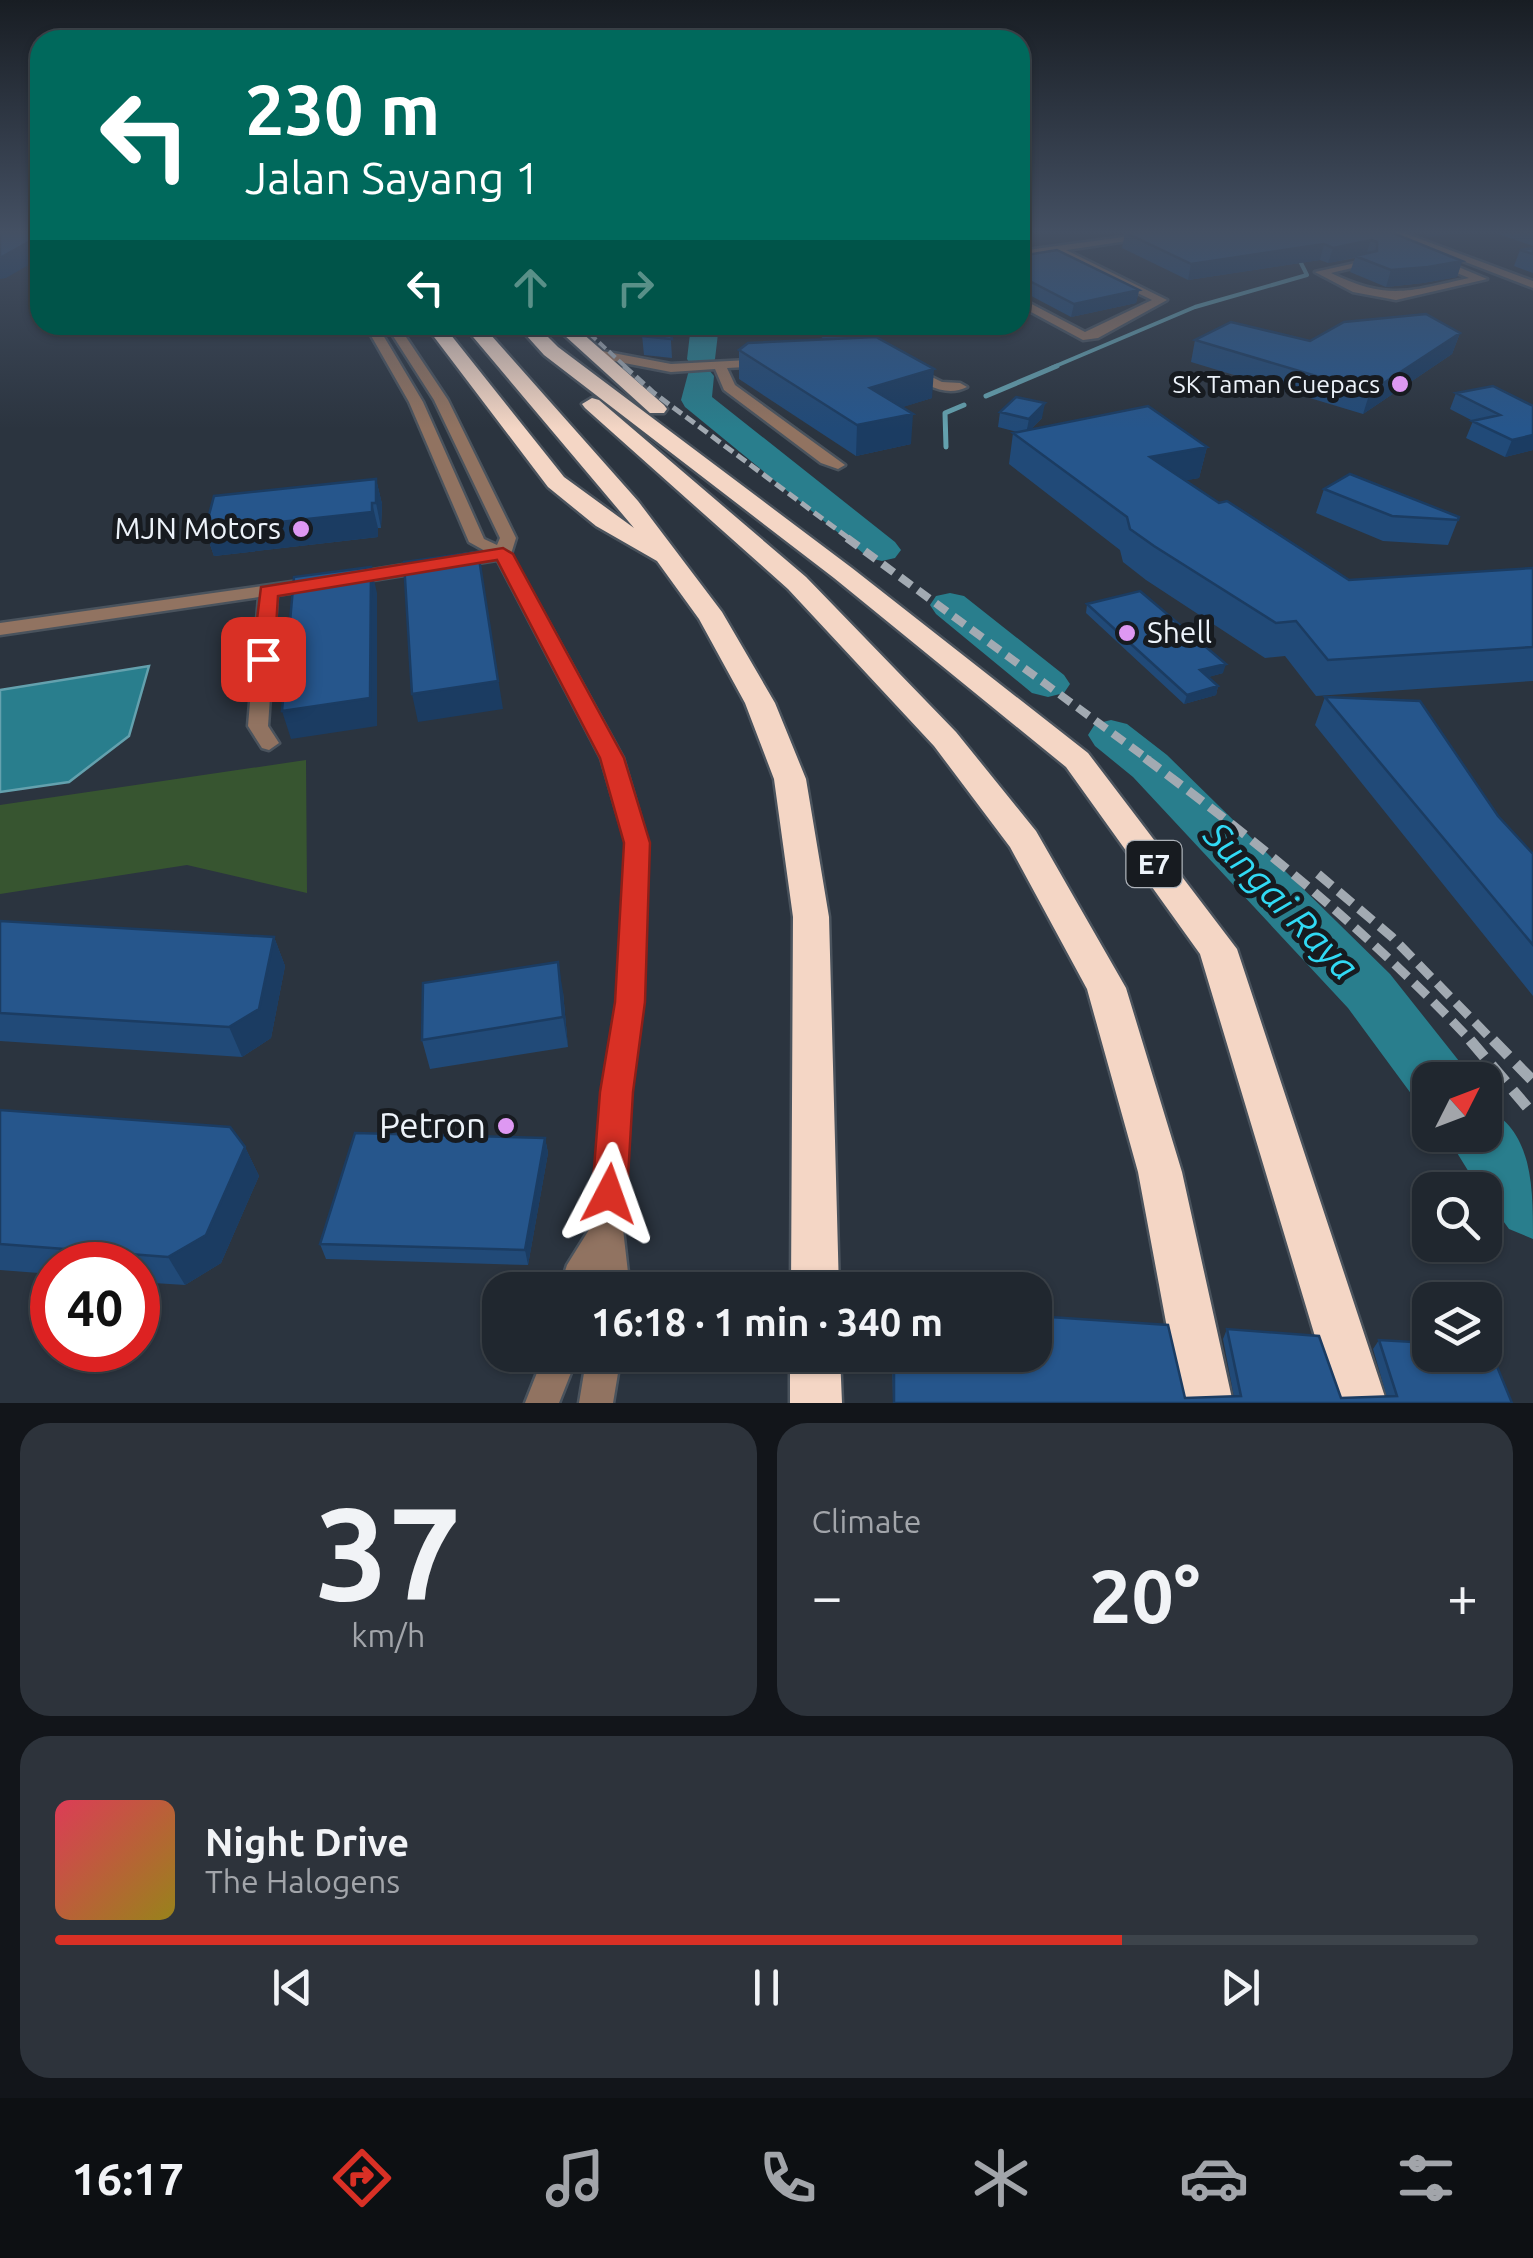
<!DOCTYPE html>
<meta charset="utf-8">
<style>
body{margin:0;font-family:Ubuntu,sans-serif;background:#2d333b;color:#f1f3f6;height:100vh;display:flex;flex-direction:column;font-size:38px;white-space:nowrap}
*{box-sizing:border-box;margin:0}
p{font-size:32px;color:#a2a5aa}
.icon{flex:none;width:55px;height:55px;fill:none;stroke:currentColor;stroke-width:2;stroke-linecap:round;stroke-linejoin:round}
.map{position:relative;height:1403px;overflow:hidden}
.drawer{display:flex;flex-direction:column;gap:20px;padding:20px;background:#12151a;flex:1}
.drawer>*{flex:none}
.top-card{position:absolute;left:30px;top:30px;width:1000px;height:305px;border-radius:30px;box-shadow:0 2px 8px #0004,0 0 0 2px #3d444b;background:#00695c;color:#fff;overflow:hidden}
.needle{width:65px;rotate:48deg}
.tools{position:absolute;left:1412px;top:1062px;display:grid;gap:20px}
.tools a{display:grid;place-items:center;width:90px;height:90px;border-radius:20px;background:#20272f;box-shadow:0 2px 8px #0004,0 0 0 2px #3d444b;font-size:50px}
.speed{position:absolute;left:30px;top:1242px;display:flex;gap:20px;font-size:50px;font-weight:700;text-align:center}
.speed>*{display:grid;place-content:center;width:130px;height:130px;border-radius:50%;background:#20272f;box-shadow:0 2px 8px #0004,0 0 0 2px #3d444b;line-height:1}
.speed .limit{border:15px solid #d22;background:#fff;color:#111}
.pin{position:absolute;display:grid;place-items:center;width:85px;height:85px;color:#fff;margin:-42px;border-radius:20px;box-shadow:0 5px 15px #0006}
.me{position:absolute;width:110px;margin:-55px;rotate:4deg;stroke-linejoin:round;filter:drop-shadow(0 0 8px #0008)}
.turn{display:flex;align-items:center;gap:35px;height:210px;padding:0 50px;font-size:45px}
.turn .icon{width:130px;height:130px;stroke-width:2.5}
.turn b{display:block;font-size:70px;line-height:85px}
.lanes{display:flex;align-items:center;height:95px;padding:0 50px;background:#0003;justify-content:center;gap:50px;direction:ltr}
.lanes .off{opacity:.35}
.big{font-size:75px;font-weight:700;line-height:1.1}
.drawer .card{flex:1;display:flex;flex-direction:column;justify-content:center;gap:15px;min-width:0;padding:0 35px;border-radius:30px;background:#2d333b}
.drawer .dial{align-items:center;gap:0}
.dial b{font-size:130px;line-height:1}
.song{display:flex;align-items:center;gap:30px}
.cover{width:120px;height:120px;border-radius:15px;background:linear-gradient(135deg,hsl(350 70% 55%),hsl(50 70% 35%))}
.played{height:10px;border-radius:5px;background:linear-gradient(90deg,#d93025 75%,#3d444b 75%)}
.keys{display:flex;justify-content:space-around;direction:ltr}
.heat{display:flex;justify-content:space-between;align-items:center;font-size:55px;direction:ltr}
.drawer .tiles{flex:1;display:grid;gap:20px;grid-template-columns:1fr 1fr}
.card:last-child{grid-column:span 2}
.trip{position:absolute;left:482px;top:1272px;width:570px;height:100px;border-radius:30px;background:#20272f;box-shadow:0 2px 8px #0004,0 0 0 2px #3d444b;font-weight:700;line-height:100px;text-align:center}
.dock{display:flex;height:160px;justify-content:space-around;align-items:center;background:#0d1013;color:#a2a5aa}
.dock .icon{width:70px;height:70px}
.dock .active{color:#d93025}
.dock b{font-size:45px;color:#f1f3f6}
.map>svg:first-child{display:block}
.green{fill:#375530}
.water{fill:#297e8d;stroke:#64a1ae;stroke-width:2.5}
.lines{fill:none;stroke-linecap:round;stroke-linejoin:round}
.stream-far1{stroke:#64a1ae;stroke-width:4}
.stream{stroke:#64a1ae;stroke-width:5}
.river{fill:#297e8d;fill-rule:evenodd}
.minor-casing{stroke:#4a535d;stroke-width:5}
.tertiary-casing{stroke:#4a535d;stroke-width:5}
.motorway-casing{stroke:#4a535d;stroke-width:5}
.minor{fill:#917361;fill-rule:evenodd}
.tertiary{fill:#917361;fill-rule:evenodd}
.motorway{fill:#f4d6c5;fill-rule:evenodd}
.rail-far4{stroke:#a2aab2;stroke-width:4;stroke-dasharray:9 4;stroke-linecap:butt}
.rail-far3{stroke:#a2aab2;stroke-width:5;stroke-dasharray:11 5;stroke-linecap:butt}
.rail-far2{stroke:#a2aab2;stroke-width:8;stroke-dasharray:14 8;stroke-linecap:butt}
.rail-far1{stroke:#a2aab2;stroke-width:9;stroke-dasharray:18 9;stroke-linecap:butt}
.rail{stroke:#a2aab2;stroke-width:11;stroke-dasharray:22 11;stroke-linecap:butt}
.wall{fill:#214a78}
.shaded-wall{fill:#1b3c62}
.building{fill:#26568c;stroke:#1b3c62;stroke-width:2.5}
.route{fill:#d93025;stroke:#8d1f18;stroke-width:2.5}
.poi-dot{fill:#de98f2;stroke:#171b20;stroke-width:4}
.labels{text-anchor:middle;stroke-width:10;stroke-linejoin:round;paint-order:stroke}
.far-poi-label{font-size:25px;fill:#edf3fa;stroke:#171b20;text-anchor:end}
.shield{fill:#171b20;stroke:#adb2b9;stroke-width:2.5}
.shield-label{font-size:28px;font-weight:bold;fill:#edf3fa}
.poi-label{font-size:30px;fill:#edf3fa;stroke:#171b20;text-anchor:end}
.near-poi-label{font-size:35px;fill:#edf3fa;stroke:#171b20;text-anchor:end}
.near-water-label{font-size:38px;font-style:italic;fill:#31d9f4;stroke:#171b20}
</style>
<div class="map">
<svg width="1533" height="1403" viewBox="0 0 1533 1403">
<rect width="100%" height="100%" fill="#2b343f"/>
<path class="green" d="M306,760L307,893L187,865L0,894V805Z"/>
<path class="water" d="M149,666L129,736L69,782L0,792V690Z"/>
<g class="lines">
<path class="stream-far1" d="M1051,368L1195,307L1307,275L1297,255"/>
<path class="stream" d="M986,396L1057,366
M946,447L945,413L964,405"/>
<path class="river" d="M691,325H719L715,359L711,365H691L687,359Z
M699,367L709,370L714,376L712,397L895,542L901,550L895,558L882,561L869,558L685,407L681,400L689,370Z
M950,593L964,596L1064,675L1070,684L1064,693L1048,697L1032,693L936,614L930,605L936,596Z
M1111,720L1127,724L1167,755L1390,974L1459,1061L1469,1080H1430V1105L1415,1099L1348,1008L1133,777L1095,746L1088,735L1095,724Z
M1485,1108C1533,1130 1533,1187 1533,1239L1509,1229L1485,1196V1190H1480L1446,1135H1485Z"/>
<g class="minor-casing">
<path id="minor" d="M1056,249H1064L1167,300L1098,338L1083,340L1020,306V298L1085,332L1152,300L1056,253Z
M1437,258L1487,279L1396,300L1353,292L1315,272L1369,260V264L1331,273C1388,301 1410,291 1469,278L1433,263V259Z
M592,349L671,364L771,359L772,362L766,366L727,368L735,385L845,465L838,469L821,463L724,390L715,369L671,372L588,356V350Z
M911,367L942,382L960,383L967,387C946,398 926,384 906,374L904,371Z
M503,549L511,554L509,558L348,584L339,579L348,574Z
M320,578L326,579L329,583L326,587L277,595L268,726L279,743L269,750L262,748L248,726L259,597L0,635V623Z"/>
</g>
<g class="tertiary-casing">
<path id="tertiary" d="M1153,233H1180L1020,257V251Z
M1390,233H1404L1533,281V288Z
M365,325H377L423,402L484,539L497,545L500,538L434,400L386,325H398L448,400L516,538L511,554L623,758L648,843L643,1002L631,1091L623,1229L630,1290H598L596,1276L591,1290H559L567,1265L592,1225L603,1091L617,1002L626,843L601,758L496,557L469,542L409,402Z
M544,1355H578L559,1403H525Z
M587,1355H621L613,1403H579Z"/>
</g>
<g class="motorway-casing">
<path id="motorway" d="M425,325H443L564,477L634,528L463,325H482L638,501L722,612L775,703L806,779L829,917L839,1290H791L793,917L774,779L745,703L699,619L657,561L596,526L548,487Z
M517,325H536L558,347L852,568L1088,753L1237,949L1387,1403H1335L1200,954L1066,767L834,578L544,355Z
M553,325H573L664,405L667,409L664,413H650Z
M592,398L599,400L806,577L956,732L1036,831L1126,988L1182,1172L1233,1403H1181L1138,1172L1087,989L1010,847L934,746L788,589L585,408L582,404Z
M790,1355H840L842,1403H790Z"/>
</g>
<use href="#minor" class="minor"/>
<use href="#tertiary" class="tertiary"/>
<use href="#motorway" class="motorway"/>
<path class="rail-far4" d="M580,325L627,368"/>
<path class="rail-far3" d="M624,366L654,393L851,540"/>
<path class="rail-far2" d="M847,538L1149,760"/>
<path class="rail-far1" d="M1145,758C1262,845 1373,936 1473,1043
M1318,874L1392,937L1495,1043"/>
<path class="rail" d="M1470,1040L1533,1114
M1493,1040L1533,1081"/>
</g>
<path class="wall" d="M1125,233H1393L1462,261L1457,277L1423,283L1386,287L1350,272L1355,258L1328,263L1320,260L1188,280L1122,248Z
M1496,233H1533V246Z
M1533,248V273L1514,266L1520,250Z
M1020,256L1139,290L1136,303L1071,317L1020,290Z
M622,325H670L672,358L644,355L642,335L627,337Z
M776,325H864L857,326L862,332V338L932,398L902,407L911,444L856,456L739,379V350L823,339L815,329L780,332Z
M1460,333L1452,354L1363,414L1191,362L1195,340L1310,341Z
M1456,393L1533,406V450L1505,457L1466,438L1473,421L1450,409Z
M1000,412L1042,418L1031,429L1207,447L1199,478L1186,480L1219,503L1349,580L1533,568V681L1316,696L1285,656L1265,658L1146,580L1123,562L1120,550L1009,464L1013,433L1017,432L998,427Z
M376,479L382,504L381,528H378V537L214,556L205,530Z
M1324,489L1459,517L1448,545L1383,541L1316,513Z
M1087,604L1223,673L1208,677L1218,686L1216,695L1184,704L1086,613Z
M1325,697L1498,816L1533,854V996L1315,725Z
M0,921L274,937L285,966L271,1038L242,1057L0,1041Z
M563,992L568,1047L430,1069L422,1040Z
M0,1110L245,1147L259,1176L221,1263L185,1285L138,1282V1265H52V1274L0,1270Z
M545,1138L548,1153L528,1265L326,1259L320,1244Z
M1227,1329L1341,1398L1387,1397L1373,1349L1379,1340L1512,1403H893L892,1355H1035L1185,1398L1234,1397L1223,1339Z"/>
<path class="shaded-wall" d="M1428,233H1464L1426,237Z
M32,240L39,259L6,278L0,279V258Z
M1371,240L1366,255L1328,263L1333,248Z
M1324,244L1320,260L1188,280L1191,264Z
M1462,261L1457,277L1423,283L1386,287L1391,270Z
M1139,290L1136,303L1071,317L1074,304Z
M626,325H642L643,335L627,337Z
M780,325H815V329L780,332Z
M1460,333L1452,354L1363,414L1370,392Z
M934,369L932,398L868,418L870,388Z
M1045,403L1042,418L1026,434L1029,419Z
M913,414L911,444L856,456L857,425Z
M1533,435V450L1505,457L1512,440Z
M1207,447L1199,478L1144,488L1150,457Z
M376,479L382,504L381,528L376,503Z
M372,503L378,528V537L214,556L205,530Z
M478,552L503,709L418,722L412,694Z
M371,567L377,593V726L291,739L282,711Z
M1226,664L1223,673L1198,680L1200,670Z
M1218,686L1216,695L1184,704L1187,695Z
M274,937L285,966L271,1038L242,1057L229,1027Z
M558,962L563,992L568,1047L563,1017Z
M545,1138L548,1153L528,1265L525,1250Z
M245,1147L259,1176L221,1263L185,1285L168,1257Z"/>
<path class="building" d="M0,233H28L32,240L0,258Z
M1126,233H1393L1462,261L1428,267L1391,270L1355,256L1377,251V242L1371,240L1333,248L1324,244L1191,264Z
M1533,248V254L1520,250Z
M1057,250L1139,290L1074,304L1020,276V256Z
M1426,314L1460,333L1370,392L1195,340L1231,322L1310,341L1344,322Z
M642,325H670L672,339L642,336Z
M827,325H856L862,332L834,333Z
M876,337L934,369L870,388L913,414L857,425L739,350L748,343Z
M1493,386L1533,406V435L1512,440L1472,421L1500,415L1456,393Z
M1016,397L1045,403L1029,419L1000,412Z
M1148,406L1207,447L1150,457L1219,503L1227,501L1349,580L1533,568V647L1328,660L1296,621L1276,623L1154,546L1130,529L1127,517L1013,433Z
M1350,474L1459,517L1458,520L1392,516L1324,489Z
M376,479V503H372V512L205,530L214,496Z
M478,552L498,681L412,694L404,562Z
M371,567L370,698L282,711L294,577Z
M1140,591L1226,664L1200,670L1218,686L1187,695L1087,604Z
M1325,697L1420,701L1498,816L1533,854V945Z
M0,921L274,937L259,1009L229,1027L0,1013Z
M558,962L563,1017L422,1040L423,983Z
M0,1110L230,1127L245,1147L206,1235L168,1257L0,1244Z
M355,1133L545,1138L525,1250L320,1244Z
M1035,1316L1168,1325L1185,1398L1241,1396L1227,1329L1319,1336L1341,1398L1397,1396L1379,1340L1430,1343V1355H1485V1347H1489L1512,1403H894V1355H1035Z"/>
<linearGradient id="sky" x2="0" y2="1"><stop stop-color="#181d23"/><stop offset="0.54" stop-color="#445063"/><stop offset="1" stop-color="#445063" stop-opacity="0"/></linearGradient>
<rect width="1533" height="429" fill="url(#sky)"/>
<path class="route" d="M503,548L513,554L624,758L650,843L645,1002L633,1092L627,1194L621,1206L609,1211L597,1206L592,1194L600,1092L615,1002L624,843L600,758L497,560L278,596L274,659L263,665L252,659L261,587Z"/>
<g class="poi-dot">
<circle cx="1400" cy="384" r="10"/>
<circle cx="301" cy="529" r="10"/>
<circle cx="1127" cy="633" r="10"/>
<circle cx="506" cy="1126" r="10"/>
</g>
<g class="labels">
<g class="far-poi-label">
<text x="1380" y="393">SK Taman Cuepacs</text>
</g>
<rect class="shield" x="1126.5" y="841" width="55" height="46" rx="8"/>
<g class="shield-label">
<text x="1154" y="874">E7</text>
</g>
<g class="poi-label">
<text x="281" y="539">MJN Motors</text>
<text x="1147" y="643" text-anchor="start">Shell</text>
</g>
<g class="near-poi-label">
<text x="486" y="1138">Petron</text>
</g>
<g class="near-water-label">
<text transform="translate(1281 901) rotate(46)" y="13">Sungai Raya</text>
</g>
</g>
</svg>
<div class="tools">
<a><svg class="needle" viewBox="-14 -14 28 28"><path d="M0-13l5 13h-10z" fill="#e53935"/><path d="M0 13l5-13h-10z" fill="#a2a5aa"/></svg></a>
<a><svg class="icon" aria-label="search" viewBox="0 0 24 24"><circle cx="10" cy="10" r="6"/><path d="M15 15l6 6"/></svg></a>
<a><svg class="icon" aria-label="layers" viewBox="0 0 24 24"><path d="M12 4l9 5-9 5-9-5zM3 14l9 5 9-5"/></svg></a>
</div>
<div class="speed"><div class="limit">40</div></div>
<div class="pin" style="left:263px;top:659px;background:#d93025"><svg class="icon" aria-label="arrive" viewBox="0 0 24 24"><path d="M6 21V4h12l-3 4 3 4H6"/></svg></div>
<svg class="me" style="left:609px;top:1194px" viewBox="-20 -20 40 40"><path d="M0-17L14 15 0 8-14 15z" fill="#d93025" stroke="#fff" stroke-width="4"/></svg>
<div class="trip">16:18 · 1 min · 340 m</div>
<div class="top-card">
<div class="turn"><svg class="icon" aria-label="left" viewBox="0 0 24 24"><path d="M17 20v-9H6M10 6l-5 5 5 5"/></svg><div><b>230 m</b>Jalan Sayang 1</div></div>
<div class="lanes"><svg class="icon" aria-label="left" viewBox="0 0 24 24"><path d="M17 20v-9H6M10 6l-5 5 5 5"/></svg><svg class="icon off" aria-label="ahead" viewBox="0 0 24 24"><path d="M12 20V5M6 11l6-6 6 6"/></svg><svg class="icon off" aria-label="right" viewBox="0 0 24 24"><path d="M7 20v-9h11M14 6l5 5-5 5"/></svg></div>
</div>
</div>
<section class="drawer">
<div class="tiles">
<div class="card dial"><b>37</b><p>km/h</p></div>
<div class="card"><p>Climate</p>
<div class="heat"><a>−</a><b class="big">20°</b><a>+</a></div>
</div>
<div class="card">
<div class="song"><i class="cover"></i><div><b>Night Drive</b><p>The Halogens</p></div></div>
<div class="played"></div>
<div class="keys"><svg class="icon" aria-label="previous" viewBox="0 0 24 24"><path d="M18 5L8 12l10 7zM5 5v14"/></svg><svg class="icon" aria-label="pause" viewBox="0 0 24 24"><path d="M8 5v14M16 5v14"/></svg><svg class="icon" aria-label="next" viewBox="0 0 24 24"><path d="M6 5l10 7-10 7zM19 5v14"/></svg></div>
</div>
</div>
</section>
<nav class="dock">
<b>16:17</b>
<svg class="icon active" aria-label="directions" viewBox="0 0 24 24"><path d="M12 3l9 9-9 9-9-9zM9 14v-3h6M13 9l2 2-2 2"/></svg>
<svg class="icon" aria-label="music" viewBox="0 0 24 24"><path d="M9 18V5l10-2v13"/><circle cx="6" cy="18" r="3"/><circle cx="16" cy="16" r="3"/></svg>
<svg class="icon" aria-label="phone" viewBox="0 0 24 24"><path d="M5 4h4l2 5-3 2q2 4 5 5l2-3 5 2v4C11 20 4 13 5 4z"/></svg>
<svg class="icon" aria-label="climate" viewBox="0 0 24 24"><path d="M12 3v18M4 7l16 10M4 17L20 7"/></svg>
<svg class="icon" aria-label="car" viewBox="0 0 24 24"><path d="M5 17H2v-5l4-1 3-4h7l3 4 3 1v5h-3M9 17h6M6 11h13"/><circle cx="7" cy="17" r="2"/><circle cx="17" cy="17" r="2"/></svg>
<svg class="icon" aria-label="filters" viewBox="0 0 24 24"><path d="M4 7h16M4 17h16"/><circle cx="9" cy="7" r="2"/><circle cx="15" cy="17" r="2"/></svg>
</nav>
